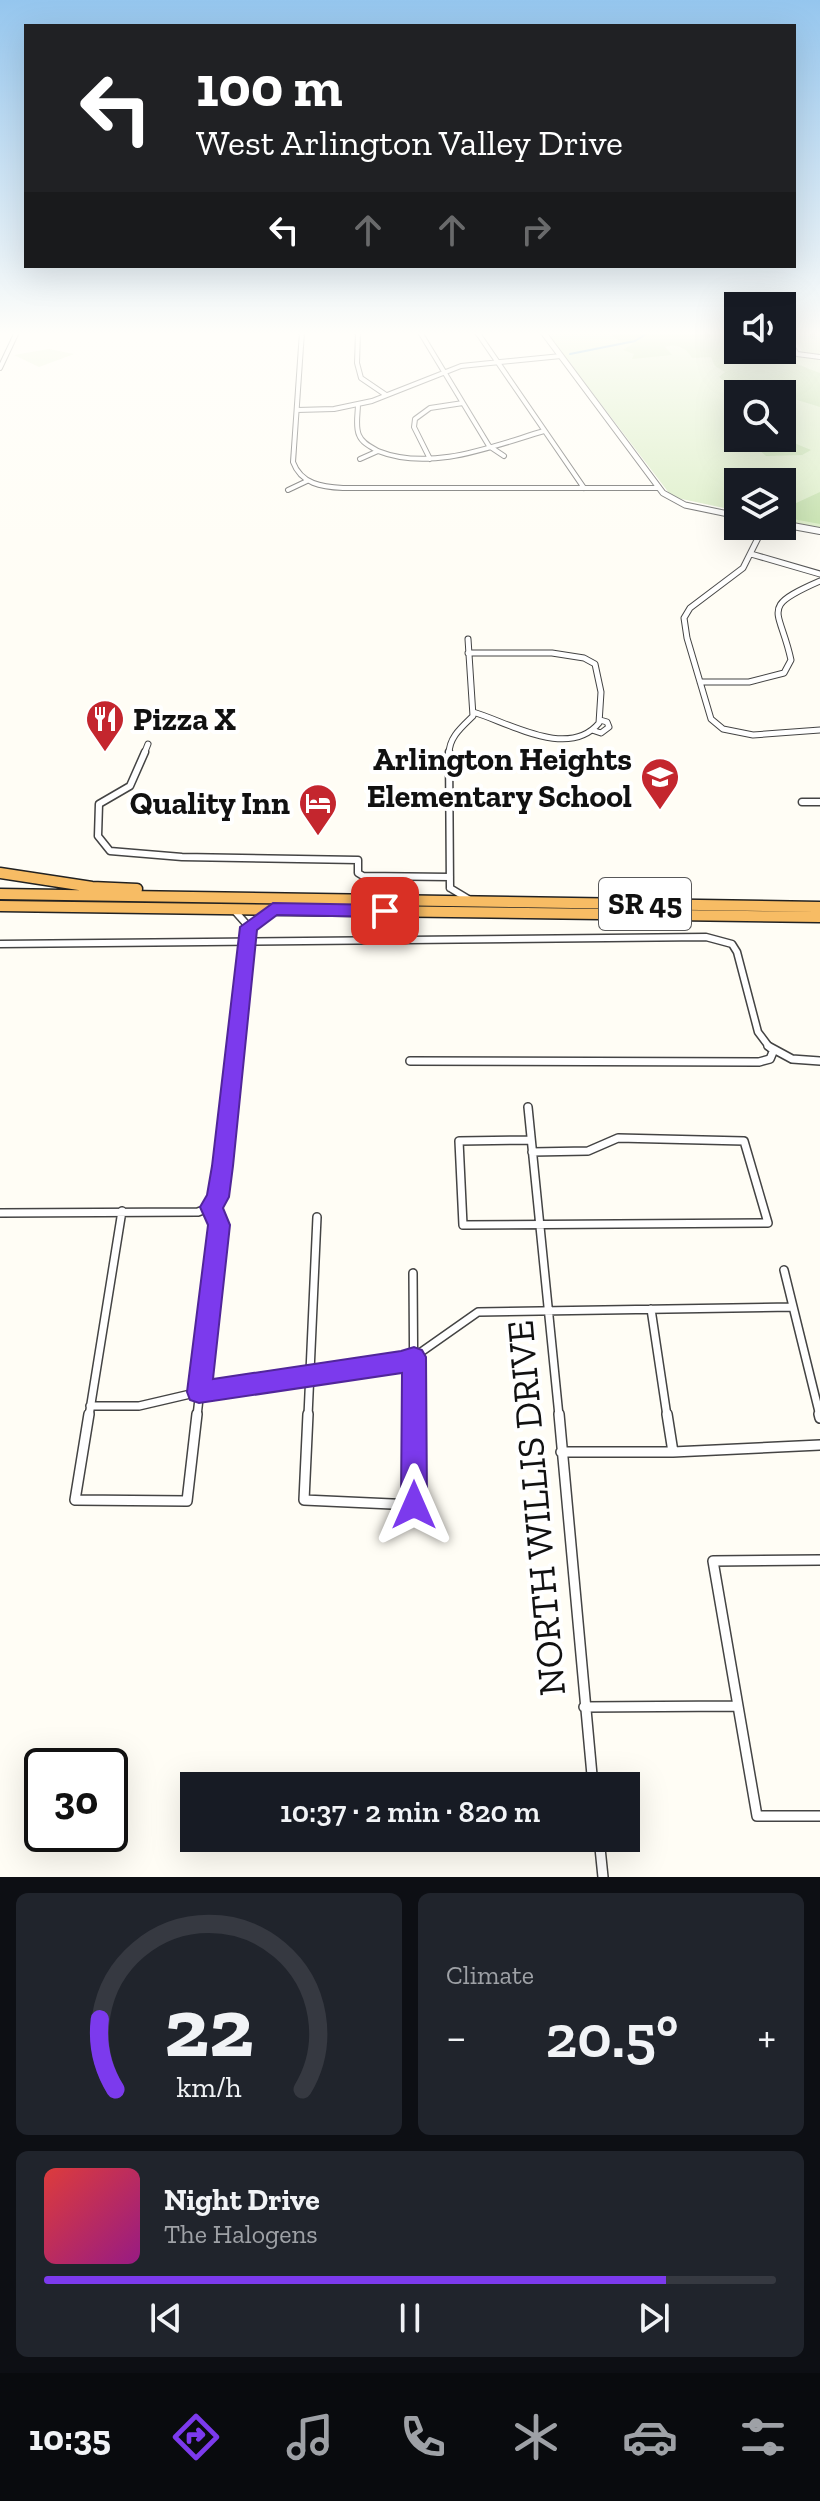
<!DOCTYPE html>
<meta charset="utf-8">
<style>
body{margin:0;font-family:"Zilla Slab",serif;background:#20242c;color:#f1f3f6;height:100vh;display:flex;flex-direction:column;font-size:30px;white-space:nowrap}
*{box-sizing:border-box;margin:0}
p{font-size:26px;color:#9ea1a6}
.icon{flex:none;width:44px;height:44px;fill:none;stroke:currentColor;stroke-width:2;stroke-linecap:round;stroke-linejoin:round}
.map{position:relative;height:1877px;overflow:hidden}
.panel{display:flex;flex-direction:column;gap:16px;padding:16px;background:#0d0f14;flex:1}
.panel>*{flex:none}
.hud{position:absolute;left:24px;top:24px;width:772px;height:244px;border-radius:0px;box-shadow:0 8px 32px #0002;background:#202124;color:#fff;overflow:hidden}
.buttons{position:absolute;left:724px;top:292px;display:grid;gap:16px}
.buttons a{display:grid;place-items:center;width:72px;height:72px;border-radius:0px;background:#171b24;box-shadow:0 8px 32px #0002;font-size:40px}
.speed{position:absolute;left:24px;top:1748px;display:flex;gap:16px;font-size:40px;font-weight:700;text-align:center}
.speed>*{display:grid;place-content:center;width:104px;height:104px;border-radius:50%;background:#171b24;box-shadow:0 8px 32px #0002;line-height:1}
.speed .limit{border:4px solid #111;border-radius:12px;background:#fff;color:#111}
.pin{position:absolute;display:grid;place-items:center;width:68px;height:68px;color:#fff;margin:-34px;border-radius:16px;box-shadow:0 4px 12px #0006}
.me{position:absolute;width:88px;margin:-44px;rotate:0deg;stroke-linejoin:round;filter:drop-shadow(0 0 6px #0008)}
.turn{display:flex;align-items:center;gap:28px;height:168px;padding:0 40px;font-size:36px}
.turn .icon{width:104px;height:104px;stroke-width:2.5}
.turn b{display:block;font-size:56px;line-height:68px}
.lanes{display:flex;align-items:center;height:76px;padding:0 40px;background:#0003;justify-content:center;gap:40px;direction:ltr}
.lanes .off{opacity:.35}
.big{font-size:60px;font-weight:600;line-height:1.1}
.panel .widget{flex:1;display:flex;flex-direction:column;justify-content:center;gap:12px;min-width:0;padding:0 28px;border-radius:12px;background:#20242c}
.panel .dial{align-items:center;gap:0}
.dial svg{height:208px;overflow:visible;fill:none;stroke:#363941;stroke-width:7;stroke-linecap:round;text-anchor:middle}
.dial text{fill:#f1f3f6;stroke:none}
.song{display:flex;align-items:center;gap:24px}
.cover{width:96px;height:96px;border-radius:12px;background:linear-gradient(135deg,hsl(0 70% 55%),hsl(310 70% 35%))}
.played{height:8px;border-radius:4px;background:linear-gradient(90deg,#7c3aed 85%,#363941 85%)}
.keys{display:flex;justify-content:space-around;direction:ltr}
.heat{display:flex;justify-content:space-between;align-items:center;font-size:44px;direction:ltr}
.panel .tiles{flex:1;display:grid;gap:16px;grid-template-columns:1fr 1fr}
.widget:last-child{grid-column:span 2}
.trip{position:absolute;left:180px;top:1772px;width:460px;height:80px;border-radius:0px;background:#171b24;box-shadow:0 8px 32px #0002;font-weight:600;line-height:80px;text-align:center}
.dock{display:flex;height:128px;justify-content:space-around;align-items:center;background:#090b0e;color:#9ea1a6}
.dock .icon{width:56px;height:56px}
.dock .current{color:#7c3aed}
.dock b{font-size:36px;color:#f1f3f6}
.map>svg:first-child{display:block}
.green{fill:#d5ebbd;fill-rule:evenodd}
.forest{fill:#b9dc9c}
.pitch{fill:#e6f2cf}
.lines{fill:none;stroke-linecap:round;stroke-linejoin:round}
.stream{stroke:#3f96cf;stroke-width:2}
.minor-far4-casing{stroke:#444;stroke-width:6}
.minor-far3-casing{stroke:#444;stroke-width:7}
.minor-far2-casing{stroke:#444;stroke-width:9}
.minor-far1-casing{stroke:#444;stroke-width:10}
.minor-casing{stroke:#444;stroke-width:12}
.tertiary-far1-casing{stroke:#444;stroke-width:7}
.tertiary-casing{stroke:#444;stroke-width:8}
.trunk-casing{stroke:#222;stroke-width:13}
.minor-far4{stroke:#fff;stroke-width:4}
.minor-far3{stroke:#fff;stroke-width:5}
.minor-far2{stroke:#fff;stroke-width:6}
.minor-far1{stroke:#fff;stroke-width:7}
.minor{stroke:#fff;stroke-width:9}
.tertiary-far1{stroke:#fff;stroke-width:5}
.tertiary{stroke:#fff;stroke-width:6}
.trunk{stroke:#f7bc64;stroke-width:10}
.route{fill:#7c3aed;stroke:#51269a;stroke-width:2}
.labels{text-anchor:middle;stroke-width:8;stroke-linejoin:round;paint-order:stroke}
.shield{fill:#fff;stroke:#585858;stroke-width:2}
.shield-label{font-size:30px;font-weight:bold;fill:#111}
.poi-label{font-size:32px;font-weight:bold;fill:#111;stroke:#fff;text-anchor:end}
.near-street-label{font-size:38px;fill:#111;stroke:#fff}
</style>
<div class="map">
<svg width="820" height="1877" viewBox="0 0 820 1877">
<rect width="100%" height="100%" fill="#fffdf5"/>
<path class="green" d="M546,332H738V350H782V341L793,359L802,351L790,332H820V528L782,520V482H738V511L677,498L669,493ZM738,394H782V438H738Z"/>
<path class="forest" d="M738,332V350H782V345L786,355L779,362L794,363L820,373V407L791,398L767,385L728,384L719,377L725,372L715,366L711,357L692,358C686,348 676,343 665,347L672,355L632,359L634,354L623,350L634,343H623L613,336L614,332Z
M761,438H782L811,450L802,455L766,456L759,450Z
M820,492V524L782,517V503L794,504Z"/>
<path class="pitch" d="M49,349L74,354L39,367L14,355Z"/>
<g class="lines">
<path class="stream" d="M570,354L635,341L649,332"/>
<g class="minor-far4-casing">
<path id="minor-far4" d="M302,332L293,462C301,484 322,487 343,488H659
M358,332L357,363L361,378L386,395
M420,332L489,446L504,456
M477,332L584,488
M783,332L797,354L820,357
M0,368L17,332
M358,404C358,414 355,426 359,435C362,443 371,447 378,451C431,472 493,446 544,431
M297,410L334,409L372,401L461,366L561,356
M360,459L378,451
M430,459L414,427L415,419L430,408L463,403
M288,490L307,481"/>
</g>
<g class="minor-far3-casing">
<path id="minor-far3" d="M764,526L743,568L690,608L684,618L687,638L711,719L723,729L753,735L820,730
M751,554L820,574
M468,653H552L584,658L595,664L601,692L599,723C568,760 508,722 473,712
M700,682H749L784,673L791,660C780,608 758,608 820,581
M592,730L601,733L609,727L607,722L600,720
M144,754L148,744
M449,754C449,737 462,727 473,716L468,639"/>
</g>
<g class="minor-far2-casing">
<path id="minor-far2" d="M145,752L130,786L99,804L98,836L110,851L182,857L358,860V873L363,876L450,877
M449,752L450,888
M802,802H820
M450,888L470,900
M233,909L249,927
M0,944L706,937L732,944L737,952L758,1032L770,1048
M234,1048L245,943L249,927L268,912"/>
</g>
<g class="minor-far1-casing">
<path id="minor-far1" d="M768,1046L792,1059L820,1061
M410,1061L759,1062L770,1059L773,1052
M528,1107L559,1416
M531,1140L459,1141L463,1225L768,1223L744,1141L618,1138L588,1151L532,1152
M211,1207L218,1197L234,1046
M0,1213L198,1212L211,1207
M784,1270L820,1416
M413,1273L414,1416
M651,1309L667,1416
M90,1406H139L199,1392L401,1362L414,1357L478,1312L793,1307
M89,1416L122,1211
M197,1416L219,1225L211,1207
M308,1416L317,1217"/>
</g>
<g class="minor-casing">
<path id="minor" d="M89,1414L75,1500L187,1501L197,1414
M308,1414L304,1500L414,1505V1414
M559,1414L593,1786
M667,1414L673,1452
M819,1414L820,1418
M561,1452H673L820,1445
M820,1560L713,1561L757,1816H820
M584,1707L737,1706
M599,1838L603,1877"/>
</g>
<g class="tertiary-far1-casing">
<path id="tertiary-far1" d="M543,332L663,493L685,505L738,516"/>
</g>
<g class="tertiary-casing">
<path id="tertiary" d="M782,524L820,531"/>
</g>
<g class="trunk-casing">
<path id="trunk" d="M0,873L92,887L137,889
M0,894L820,907
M0,906L820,917"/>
</g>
<use href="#minor-far4" class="minor-far4"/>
<use href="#minor-far3" class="minor-far3"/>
<use href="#minor-far2" class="minor-far2"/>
<use href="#minor-far1" class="minor-far1"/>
<use href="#minor" class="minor"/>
<use href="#tertiary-far1" class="tertiary-far1"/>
<use href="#tertiary" class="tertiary"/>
<use href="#trunk" class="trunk"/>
</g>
<linearGradient id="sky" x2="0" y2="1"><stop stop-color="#95c6ee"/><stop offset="0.56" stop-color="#fffefa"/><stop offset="1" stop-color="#fffefa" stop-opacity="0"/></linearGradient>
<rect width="820" height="595" fill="url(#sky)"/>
<path class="route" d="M273,903L385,905L394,911L385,917L277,915L257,930L233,1166L229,1197L223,1208L230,1225L213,1379L401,1351L414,1347L422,1350L426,1357L427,1505L423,1513L414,1517L404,1513L401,1505L402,1373L199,1403L190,1400L187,1392L208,1225L200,1207L207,1195L212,1166L240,927Z"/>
<defs>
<g id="restaurant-pin" transform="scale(2)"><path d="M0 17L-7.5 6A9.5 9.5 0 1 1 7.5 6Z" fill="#c4262e" stroke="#fff"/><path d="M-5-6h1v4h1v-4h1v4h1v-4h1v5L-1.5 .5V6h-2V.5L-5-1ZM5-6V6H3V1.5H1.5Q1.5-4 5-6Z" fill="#fff"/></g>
<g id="school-pin" transform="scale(2)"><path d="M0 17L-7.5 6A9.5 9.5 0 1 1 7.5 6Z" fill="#c4262e" stroke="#fff"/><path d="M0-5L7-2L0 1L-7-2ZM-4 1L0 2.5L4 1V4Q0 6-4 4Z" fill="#fff"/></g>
<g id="hotel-pin" transform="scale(2)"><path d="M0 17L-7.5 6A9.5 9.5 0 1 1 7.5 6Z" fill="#c4262e" stroke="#fff"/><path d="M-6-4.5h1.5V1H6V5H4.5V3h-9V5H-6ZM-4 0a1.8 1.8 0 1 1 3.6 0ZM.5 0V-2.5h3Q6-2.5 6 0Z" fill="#fff"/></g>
</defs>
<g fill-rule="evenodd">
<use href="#restaurant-pin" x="105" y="719"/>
<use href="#school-pin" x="660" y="777"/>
<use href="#hotel-pin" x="318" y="803"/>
</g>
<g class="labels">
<rect class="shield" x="599" y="878" width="92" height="52" rx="6"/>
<g class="shield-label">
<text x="645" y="914">SR 45</text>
</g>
<g class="poi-label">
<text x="133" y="730" text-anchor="start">Pizza X</text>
<text x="632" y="770">Arlington Heights<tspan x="632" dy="37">Elementary School</tspan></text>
<text x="290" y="814">Quality Inn</text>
</g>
<g class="near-street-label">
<text transform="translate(536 1508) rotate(-95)" y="13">NORTH WILLIS DRIVE</text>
</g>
</g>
</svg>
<div class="buttons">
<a><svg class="icon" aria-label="sound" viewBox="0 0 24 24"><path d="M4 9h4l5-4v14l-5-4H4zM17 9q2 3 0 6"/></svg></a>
<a><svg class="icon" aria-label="search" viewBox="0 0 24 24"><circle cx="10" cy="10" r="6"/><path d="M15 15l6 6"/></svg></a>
<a><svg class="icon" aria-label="layers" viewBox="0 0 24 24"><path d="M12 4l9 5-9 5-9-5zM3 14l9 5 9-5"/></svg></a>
</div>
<div class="speed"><div class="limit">30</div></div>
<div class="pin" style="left:385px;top:911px;background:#d93025"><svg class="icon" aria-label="arrive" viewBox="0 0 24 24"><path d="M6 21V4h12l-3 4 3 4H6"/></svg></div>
<svg class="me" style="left:414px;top:1505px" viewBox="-20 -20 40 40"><path d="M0-17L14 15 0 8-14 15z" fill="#7c3aed" stroke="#fff" stroke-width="4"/></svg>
<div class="trip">10:37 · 2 min · 820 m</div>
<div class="hud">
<div class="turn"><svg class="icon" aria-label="left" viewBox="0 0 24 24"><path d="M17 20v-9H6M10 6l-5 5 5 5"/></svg><div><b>100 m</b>West Arlington Valley Drive</div></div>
<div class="lanes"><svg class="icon" aria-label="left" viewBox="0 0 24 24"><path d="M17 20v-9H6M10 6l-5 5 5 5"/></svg><svg class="icon off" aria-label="ahead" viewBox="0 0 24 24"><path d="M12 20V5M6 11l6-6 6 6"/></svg><svg class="icon off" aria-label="ahead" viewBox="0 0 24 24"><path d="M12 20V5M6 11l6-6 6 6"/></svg><svg class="icon off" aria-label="right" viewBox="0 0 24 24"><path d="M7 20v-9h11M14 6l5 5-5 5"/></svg></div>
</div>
</div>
<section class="panel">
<div class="tiles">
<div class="widget dial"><svg viewBox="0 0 100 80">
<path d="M14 69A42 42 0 1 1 86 69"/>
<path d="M14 69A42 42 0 0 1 8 42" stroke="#7c3aed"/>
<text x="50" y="56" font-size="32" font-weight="700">22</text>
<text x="50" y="72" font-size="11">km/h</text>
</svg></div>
<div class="widget"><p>Climate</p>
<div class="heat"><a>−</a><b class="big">20.5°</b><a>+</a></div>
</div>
<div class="widget">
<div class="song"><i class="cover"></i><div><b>Night Drive</b><p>The Halogens</p></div></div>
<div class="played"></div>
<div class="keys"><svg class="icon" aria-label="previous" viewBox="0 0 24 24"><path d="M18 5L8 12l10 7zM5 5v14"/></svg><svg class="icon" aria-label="pause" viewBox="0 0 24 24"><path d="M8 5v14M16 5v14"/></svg><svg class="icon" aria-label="next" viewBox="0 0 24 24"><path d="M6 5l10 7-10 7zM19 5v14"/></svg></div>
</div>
</div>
</section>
<nav class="dock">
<b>10:35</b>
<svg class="icon current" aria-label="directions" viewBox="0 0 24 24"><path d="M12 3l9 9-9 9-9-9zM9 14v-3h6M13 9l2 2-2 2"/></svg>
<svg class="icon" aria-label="music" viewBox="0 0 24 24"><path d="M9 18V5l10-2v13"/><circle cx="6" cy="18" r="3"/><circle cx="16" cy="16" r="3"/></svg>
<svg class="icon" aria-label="phone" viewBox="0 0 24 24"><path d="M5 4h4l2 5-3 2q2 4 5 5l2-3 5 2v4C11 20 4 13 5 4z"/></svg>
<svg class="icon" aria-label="climate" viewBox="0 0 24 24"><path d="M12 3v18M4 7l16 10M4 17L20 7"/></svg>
<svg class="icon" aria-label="car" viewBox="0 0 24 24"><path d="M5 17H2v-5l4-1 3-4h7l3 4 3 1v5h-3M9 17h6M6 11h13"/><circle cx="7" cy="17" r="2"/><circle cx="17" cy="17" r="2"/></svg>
<svg class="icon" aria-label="filters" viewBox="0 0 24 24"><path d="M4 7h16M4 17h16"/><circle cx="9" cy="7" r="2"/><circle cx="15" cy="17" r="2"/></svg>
</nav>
